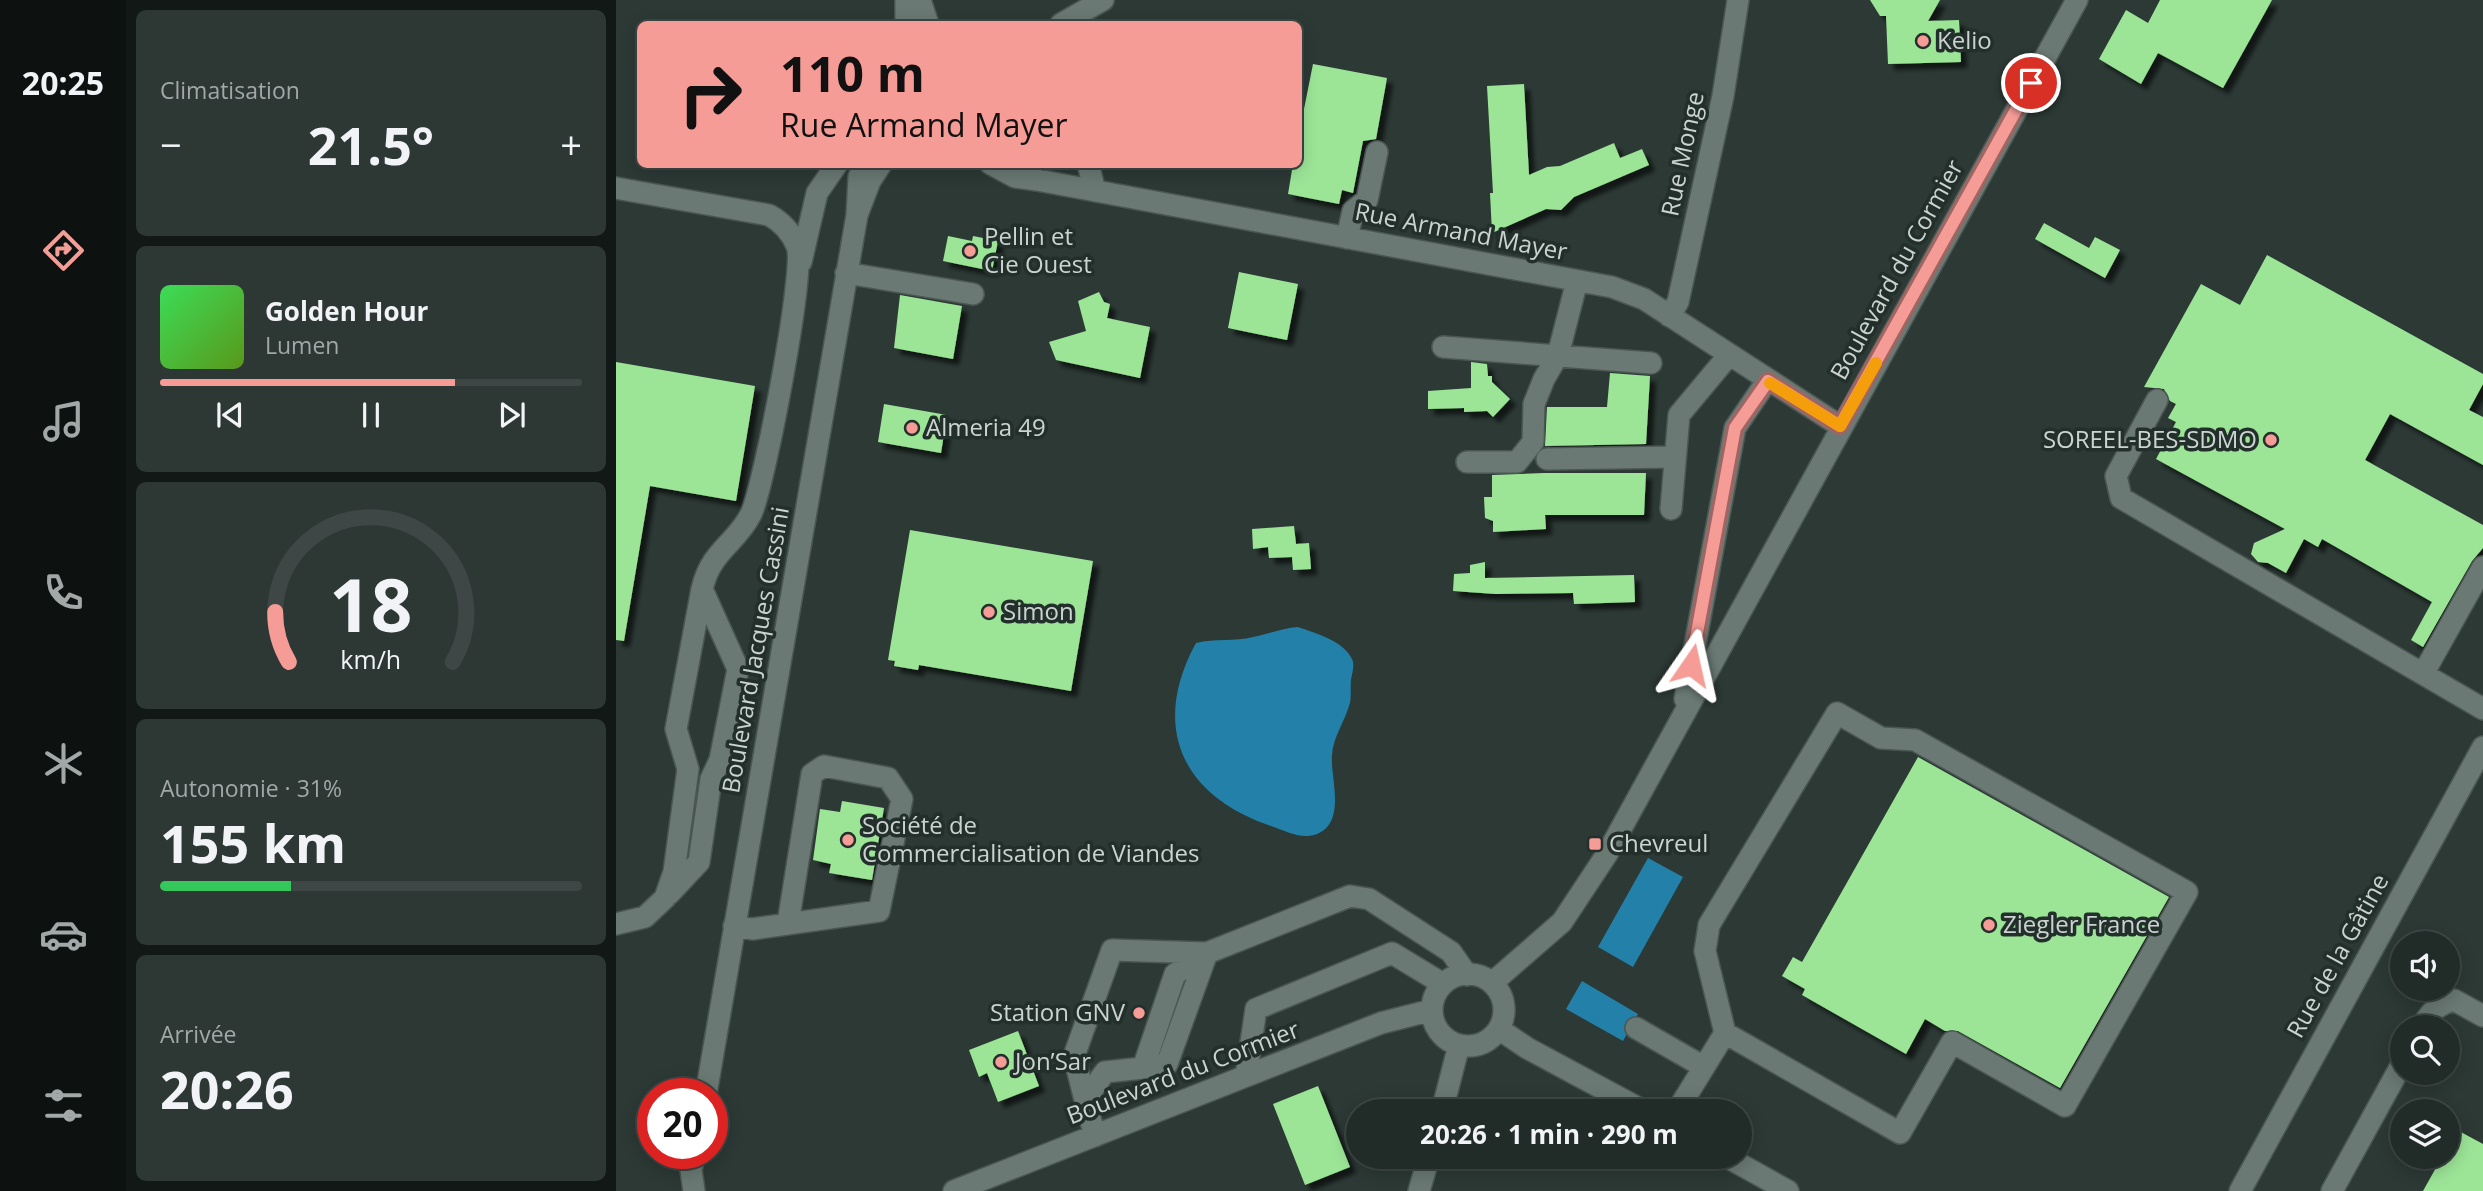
<!DOCTYPE html>
<html lang="fr">
<meta charset="utf-8">
<style>
body{margin:0;font-family:"Open Sans",sans-serif;background:#2d3734;color:#f1f3f6;height:100vh;display:flex;flex-direction:column;font-size:26px;white-space:nowrap}
*{box-sizing:border-box;margin:0}
p{font-size:23px;color:#a2a7a8}
.icon{flex:none;width:38px;height:38px;fill:none;stroke:currentColor;stroke-width:2;stroke-linecap:round;stroke-linejoin:round}
.map{position:relative;flex:1;overflow:hidden}
.drawer{display:flex;flex-direction:column;gap:10px;padding:10px;background:#121816;width:490px}
.drawer>*{flex:none}
.guide{position:absolute;left:21px;top:21px;width:665px;height:147px;border-radius:10px;box-shadow:0 4px 18px #0003,0 0 0 2px #3e4745;background:#f59c96;color:#111;overflow:hidden}
.tools{position:absolute;left:1774px;top:931px;display:grid;gap:14px}
.tools a{display:grid;place-items:center;width:70px;height:70px;border-radius:50%;background:#212b28;box-shadow:0 4px 18px #0003,0 0 0 2px #3e4745;font-size:35px}
.speed{position:absolute;left:21px;top:1078px;display:flex;gap:14px;font-size:35px;font-weight:700;text-align:center}
.speed>*{display:grid;place-content:center;width:91px;height:91px;border-radius:50%;background:#212b28;box-shadow:0 4px 18px #0003,0 0 0 2px #3e4745;line-height:1}
.speed .limit{border:10px solid #d22;background:#fff;color:#111}
.pin{position:absolute;display:grid;place-items:center;width:60px;height:60px;color:#fff;margin:-30px;border:4px solid #fff;border-radius:50%;box-shadow:0 2px 7px #0007}
.me{position:absolute;width:77px;margin:-38px;rotate:11deg;stroke-linejoin:round;filter:drop-shadow(0 0 5px #0008)}
.turn{display:flex;align-items:center;gap:24px;height:147px;padding:0 28px;font-size:32px}
.turn .icon{width:91px;height:91px;stroke-width:2.5}
.turn b{display:block;font-size:49px;line-height:60px}
.big{font-size:52px;font-weight:700;line-height:1.1}
.drawer .widget{flex:1;display:flex;flex-direction:column;justify-content:center;gap:10px;min-width:0;padding:0 24px;border-radius:10px;background:#2d3734}
.drawer .dial{align-items:center;gap:0}
.dial svg{height:182px;overflow:visible;fill:none;stroke:#3e4745;stroke-width:7;stroke-linecap:round;text-anchor:middle}
.dial text{fill:#f1f3f6;stroke:none}
.song{display:flex;align-items:center;gap:21px}
.cover{width:84px;height:84px;border-radius:10px;background:linear-gradient(135deg,hsl(130 70% 55%),hsl(90 70% 35%))}
.played{height:7px;border-radius:4px;background:linear-gradient(90deg,#f59c96 70%,#3e4745 70%)}
.keys{display:flex;justify-content:space-around;direction:ltr}
.heat{display:flex;justify-content:space-between;align-items:center;font-size:38px;direction:ltr}
.charge{height:10px;border-radius:5px;background:linear-gradient(90deg,#34c759 31%,#3e4745 0)}
.trip{position:absolute;left:730px;top:1099px;width:406px;height:70px;border-radius:35px;background:#212b28;box-shadow:0 4px 18px #0003,0 0 0 2px #3e4745;font-weight:700;line-height:70px;text-align:center}
main{display:flex;flex:1;min-height:0}
.dock{display:flex;flex-direction:column;width:126px;justify-content:space-around;align-items:center;background:#0d1110;color:#a2a7a8}
.dock .icon{width:49px;height:49px}
.dock .active{color:#f59c96}
.dock b{font-size:32px;color:#f1f3f6}
.map>svg:first-child{display:block}
.water{fill:#2381a9}
.building{fill:#9ce597;filter:url(#shadow)}
.lines{fill:none;stroke-linecap:round;stroke-linejoin:round}
.minor-casing{stroke:#4b5652;stroke-width:24}
.minor{stroke:#6a7974;stroke-width:21}
.route-casing{stroke:#9f6562;stroke-width:18}
.route{stroke:#f59c96;stroke-width:12}
.slow{stroke:#f59e0b;stroke-width:12}
.poi-dot{fill:#f59c96;stroke:#222f2b;stroke-width:2.5}
.labels{text-anchor:middle;stroke-width:7;stroke-linejoin:round;paint-order:stroke}
.poi-label{font-size:24px;fill:#cbd3d0;stroke:#222f2b;text-anchor:start}
.street-label{font-size:24px;fill:#cbd3d0;stroke:#222f2b}
</style>
<main>
<nav class="dock">
<b>20:25</b>
<svg class="icon active" aria-label="directions" viewBox="0 0 24 24"><path d="M12 3l9 9-9 9-9-9zM9 14v-3h6M13 9l2 2-2 2"/></svg>
<svg class="icon" aria-label="music" viewBox="0 0 24 24"><path d="M9 18V5l10-2v13"/><circle cx="6" cy="18" r="3"/><circle cx="16" cy="16" r="3"/></svg>
<svg class="icon" aria-label="phone" viewBox="0 0 24 24"><path d="M5 4h4l2 5-3 2q2 4 5 5l2-3 5 2v4C11 20 4 13 5 4z"/></svg>
<svg class="icon" aria-label="climate" viewBox="0 0 24 24"><path d="M12 3v18M4 7l16 10M4 17L20 7"/></svg>
<svg class="icon" aria-label="car" viewBox="0 0 24 24"><path d="M5 17H2v-5l4-1 3-4h7l3 4 3 1v5h-3M9 17h6M6 11h13"/><circle cx="7" cy="17" r="2"/><circle cx="17" cy="17" r="2"/></svg>
<svg class="icon" aria-label="filters" viewBox="0 0 24 24"><path d="M4 7h16M4 17h16"/><circle cx="9" cy="7" r="2"/><circle cx="15" cy="17" r="2"/></svg>
</nav>
<section class="drawer">
<div class="widget"><p>Climatisation</p>
<div class="heat"><a>−</a><b class="big">21.5°</b><a>+</a></div>
</div>
<div class="widget">
<div class="song"><i class="cover"></i><div><b>Golden Hour</b><p>Lumen</p></div></div>
<div class="played"></div>
<div class="keys"><svg class="icon" aria-label="previous" viewBox="0 0 24 24"><path d="M18 5L8 12l10 7zM5 5v14"/></svg><svg class="icon" aria-label="pause" viewBox="0 0 24 24"><path d="M8 5v14M16 5v14"/></svg><svg class="icon" aria-label="next" viewBox="0 0 24 24"><path d="M6 5l10 7-10 7zM19 5v14"/></svg></div>
</div>
<div class="widget dial"><svg viewBox="0 0 100 80">
<path d="M14 69A42 42 0 1 1 86 69"/>
<path d="M14 69A42 42 0 0 1 8 47" stroke="#f59c96"/>
<text x="50" y="56" font-size="32" font-weight="700">18</text>
<text x="50" y="72" font-size="11">km/h</text>
</svg></div>
<div class="widget"><p>Autonomie · 31%</p><b class="big">155 km</b><div class="charge"></div></div>
<div class="widget"><p>Arrivée</p><b class="big">20:26</b></div>
</section>
<div class="map">
<svg width="1867" height="1191" viewBox="0 0 1867 1191">
<defs>
<filter id="shadow"><feDropShadow dx="6" dy="6" stdDeviation="2" flood-color="#0009"/></filter>
</defs>
<rect width="100%" height="100%" fill="#2c3935"/>
<path class="water" d="M682,627C699,633 728,641 736,659C739,665 736,673 735,680C734,688 736,698 733,706C728,723 717,737 716,755C714,777 731,822 701,834C685,840 670,831 655,826C566,796 534,727 580,643C599,638 619,642 637,637C653,634 666,628 682,627Z
M1032,858L1067,877L1017,967L982,947Z
M966,981L1022,1014L1007,1041L950,1009Z"/>
<path class="building" d="M1254,0H1324L1312,21L1343,20L1345,62L1272,64L1270,16H1264Z
M1544,0H1656L1607,88L1542,53L1525,84L1483,59L1510,10L1532,23Z
M697,64L771,78L760,139L747,141L737,193L726,190L723,204L672,194L677,164H682V139Z
M908,84L913,175L931,167L944,166L998,143L1004,158L1026,149L1033,165L958,197L945,210L930,209L876,233L874,193H877L871,86Z
M1428,223L1473,248L1479,237L1504,250L1489,278L1419,239Z
M332,236L356,241L357,236L382,241L376,271L327,261Z
M1651,255L1867,374V384L1853,410L1867,417V465L1774,414L1749,460L1867,525V548L1856,561L1807,647L1795,640L1816,602L1706,539L1702,547L1688,539L1670,573L1652,563L1642,562L1635,554L1638,543L1669,529L1540,459L1560,422L1552,418L1560,404L1554,401L1548,389L1528,387L1585,284L1624,305Z
M623,272L682,284L671,340L612,328Z
M483,292L488,302L494,304L491,318L534,327L524,378L440,360L433,342L470,331L462,301Z
M284,295L346,306L337,359L278,348Z
M0,362L139,386L120,501L34,486L8,641L0,640Z
M855,362L871,364L872,376H876V382L894,399L877,417L871,411L848,412V408L812,409V391L855,388Z
M994,373L1034,376L1030,444L929,446L931,407H991Z
M268,404L331,415L325,453L262,442Z
M928,473H1030L1028,515H929L930,529L877,532V521L869,518L868,497H876V475Z
M678,526L680,544L693,543L695,569L677,570L676,557L653,558L652,547L637,549L636,529Z
M294,530L477,561L455,691L303,665L302,670L278,666L279,661L272,660Z
M869,562V578L1018,575L1019,602L958,604L957,593L880,594L837,591L838,574L854,573V565Z
M1302,757L1553,897L1444,1088L1342,1031H1329L1309,1019L1290,1054L1186,995L1189,989L1166,976L1177,957L1186,962Z
M226,801L268,808L256,880L213,873L215,864L197,860L204,809L224,812Z
M402,1031L423,1086L382,1102L371,1073L363,1077L353,1050Z
M702,1086L734,1167L689,1185L657,1104Z
M1841,1130L1867,1144V1191H1807L1826,1157H1832V1146Z"/>
<g class="lines">
<g class="minor-casing">
<path id="minor" d="M304,0L312,24
M290,24V0
M445,24L487,0
M249,164L243,177L241,215L254,181L265,164
M375,164L399,177L421,180L395,164
M472,164L479,191
M421,180L996,287L1028,299L1224,426
M0,188L153,215C166,222 175,232 181,246C190,269 148,487 135,514C120,544 95,550 86,589L60,729L72,769L58,872L49,898L29,917L0,924
M731,238L737,211L751,200L761,152
M185,262L201,193L221,164
M230,273L357,294
M1053,316L1062,302L1107,96L1122,0
M827,347L1035,363
M1541,400L1500,476L1505,498L1867,709
M931,459L1059,457
M851,462H901L917,442L918,404L928,379L942,355L961,281
M1055,509L1063,415L1113,355
M1807,674L1867,567
M1069,699L1119,428L1151,381
M53,894L83,862L95,779L104,760L122,669L86,589
M118,926L136,929L263,911L286,799L272,778L208,766L196,774L172,923
M816 1010a36 36 0 1 1 72 0a36 36 0 1 1-72 0Z
M876,983L946,922L991,854L1461,0
M1806,1027C1814,1012 1821,1005 1838,1000L1867,1016
M1020,1028L1088,1067
M883,1029L911,1048L1028,1111
M527,1068L551,1064L591,953
M630,1076L640,1009L776,953L827,984
M90,1094L241,215
M469,1100L458,1056L496,950L591,953
M826,1111L843,1045
M1061,1111L1109,1033L1284,1133L1336,1042L1449,1106L1571,892L1299,740L1265,738L1221,713L1093,925L1089,951L1109,1033
M479,1136L469,1100L489,1072L527,1068L559,974L591,953L734,896L753,899L835,952L851,975
M1111,1157L1172,1191
M78,1191L75,1170L79,1153
M338,1191L765,1023L816,1010
M803,1191L813,1157
M1624,1191L1867,747
M1716,1191L1787,1062"/>
</g>
<use href="#minor" class="minor"/>
</g>
<g class="lines">
<g class="route-casing">
<path id="route" d="M1075,665L1119,428L1152,381L1224,426L1415,83"/>
</g>
<use href="#route" class="route"/>
<path class="slow" d="M1154,383L1224,426L1260,363"/>
</g>
<g class="poi-dot">
<circle cx="1307" cy="41" r="7"/>
<circle cx="354" cy="251" r="7"/>
<circle cx="296" cy="428" r="7"/>
<circle cx="1655" cy="440" r="7"/>
<circle cx="373" cy="612" r="7"/>
<circle cx="232" cy="840" r="7"/>
<rect x="972" y="837" width="14" height="14" rx="3.5"/>
<circle cx="1373" cy="925" r="7"/>
<circle cx="523" cy="1013" r="7"/>
<circle cx="385" cy="1062" r="7"/>
</g>
<g class="labels">
<g class="poi-label">
<text x="1321" y="49">Kelio</text>
<text x="368" y="245">Pellin et<tspan x="368" dy="28">Cie Ouest</tspan></text>
<text x="310" y="436">Almeria 49</text>
<text x="1641" y="448" text-anchor="end">SOREEL-BES-SDMO</text>
<text x="387" y="620">Simon</text>
<text x="246" y="834">Société de<tspan x="246" dy="28">Commercialisation de Viandes</tspan></text>
<text x="993" y="852">Chevreul</text>
<text x="1387" y="933">Ziegler France</text>
<text x="509" y="1021" text-anchor="end">Station GNV</text>
<text x="399" y="1070">Jon’Sar</text>
</g>
<g class="street-label">
<text transform="translate(1067 154) rotate(-78)" y="8">Rue Monge</text>
<text transform="translate(845 232) rotate(11)" y="8">Rue Armand Mayer</text>
<text transform="translate(1281 270) rotate(-61)" y="8">Boulevard du Cormier</text>
<text transform="translate(140 650) rotate(-80)" y="8">Boulevard Jacques Cassini</text>
<text transform="translate(1722 956) rotate(-61)" y="8">Rue de la Gâtine</text>
<text transform="translate(567 1073) rotate(-21)" y="8">Boulevard du Cormier</text>
</g>
</g>
</svg>
<div class="tools">
<a><svg class="icon" aria-label="sound" viewBox="0 0 24 24"><path d="M4 9h4l5-4v14l-5-4H4zM17 9q2 3 0 6"/></svg></a>
<a><svg class="icon" aria-label="search" viewBox="0 0 24 24"><circle cx="10" cy="10" r="6"/><path d="M15 15l6 6"/></svg></a>
<a><svg class="icon" aria-label="layers" viewBox="0 0 24 24"><path d="M12 4l9 5-9 5-9-5zM3 14l9 5 9-5"/></svg></a>
</div>
<div class="speed"><div class="limit">20</div></div>
<div class="pin" style="left:1415px;top:83px;background:#d93025"><svg class="icon" aria-label="arrive" viewBox="0 0 24 24"><path d="M6 21V4h12l-3 4 3 4H6"/></svg></div>
<svg class="me" style="left:1075px;top:665px" viewBox="-20 -20 40 40"><path d="M0-17L14 15 0 8-14 15z" fill="#f59c96" stroke="#fff" stroke-width="4"/></svg>
<div class="trip">20:26 · 1 min · 290 m</div>
<div class="guide">
<div class="turn"><svg class="icon" aria-label="right" viewBox="0 0 24 24"><path d="M7 20v-9h11M14 6l5 5-5 5"/></svg><div><b>110 m</b>Rue Armand Mayer</div></div>
</div>
</div>
</main>
